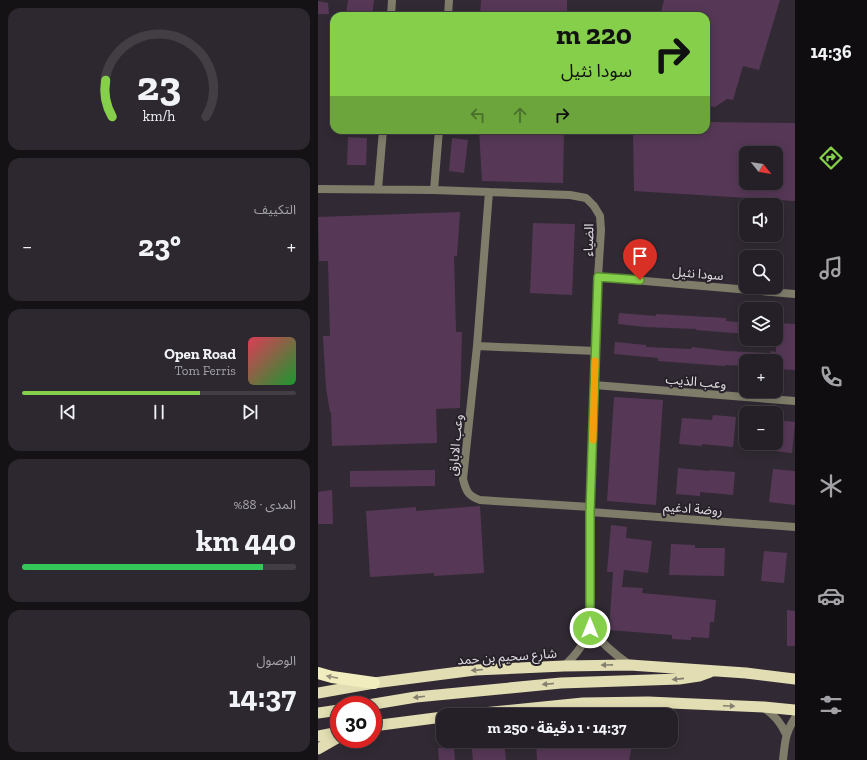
<!DOCTYPE html>
<html lang="ar">
<meta charset="utf-8">
<style>
body{margin:0;font-family:"Zilla Slab","Noto Sans Arabic",serif;background:#2d282f;color:#f1f3f6;direction:rtl;height:100vh;display:flex;flex-direction:column;font-size:15px;white-space:nowrap}
*{box-sizing:border-box;margin:0}
p{font-size:13px;color:#a3a3a7}
.icon{flex:none;width:22px;height:22px;fill:none;stroke:currentColor;stroke-width:2;stroke-linecap:round;stroke-linejoin:round}
.map{position:relative;flex:1;overflow:hidden;direction:ltr}
.details{display:flex;flex-direction:column;gap:8px;padding:8px;background:#141215;width:318px}
.details>*{flex:none}
.guide{position:absolute;left:12px;top:12px;width:380px;height:122px;border-radius:12px;box-shadow:0 2px 10px #0003,0 0 0 1px #423e44;direction:rtl;background:#86cf4b;color:#111;overflow:hidden}
.needle{width:26px;rotate:120deg}
.buttons{position:absolute;left:421px;top:146px;display:grid;gap:8px}
.buttons a{display:grid;place-items:center;width:44px;height:44px;border-radius:8px;background:#252027;box-shadow:0 2px 10px #0003,0 0 0 1px #423e44;font-size:20px}
.speed{position:absolute;left:12px;top:696px;display:flex;gap:8px;font-size:20px;font-weight:700;text-align:center}
.speed>*{display:grid;place-content:center;width:52px;height:52px;border-radius:50%;background:#252027;box-shadow:0 2px 10px #0003,0 0 0 1px #423e44;line-height:1}
.speed .limit{border:6px solid #d22;background:#fff;color:#111}
.pin{position:absolute;display:grid;place-items:center;width:34px;height:34px;color:#fff;margin:-41px -17px;border-radius:50% 50% 50% 0;rotate:-45deg;box-shadow:0 0 4px #0007}
.pin .icon{rotate:45deg}
.me{position:absolute;width:44px;margin:-22px;rotate:0deg;stroke-linejoin:round;filter:drop-shadow(0 0 3px #0008)}
.turn{display:flex;align-items:center;gap:14px;height:84px;padding:0 12px;font-size:18px}
.turn .icon{width:52px;height:52px;stroke-width:2.5}
.turn b{display:block;font-size:28px;line-height:34px}
.lanes{display:flex;align-items:center;height:38px;padding:0 12px;background:#0003;justify-content:center;gap:20px;direction:ltr}
.lanes .off{opacity:.35}
.big{font-size:30px;font-weight:700;line-height:1.1}
.details .tile{flex:1;display:flex;flex-direction:column;justify-content:center;gap:6px;min-width:0;padding:0 14px;border-radius:12px;background:#2d282f}
.details .dial{align-items:center;gap:0}
.dial svg{height:104px;overflow:visible;fill:none;stroke:#423e44;stroke-width:7;stroke-linecap:round;text-anchor:middle}
.dial text{fill:#f1f3f6;stroke:none}
.song{display:flex;align-items:center;gap:12px}
.cover{width:48px;height:48px;border-radius:6px;background:linear-gradient(135deg,hsl(350 70% 55%),hsl(130 70% 35%))}
.played{height:4px;border-radius:2px;background:linear-gradient(90deg,#86cf4b 65%,#423e44 65%)}
.keys{display:flex;justify-content:space-around;direction:ltr}
.heat{display:flex;justify-content:space-between;align-items:center;font-size:22px;direction:ltr}
.charge{height:6px;border-radius:3px;background:linear-gradient(90deg,#34c759 88%,#423e44 0)}
.trip{position:absolute;left:118px;top:708px;width:242px;height:40px;border-radius:12px;background:#252027;box-shadow:0 2px 10px #0003,0 0 0 1px #423e44;font-weight:700;line-height:40px;text-align:center;direction:rtl}
main{display:flex;flex:1;min-height:0}
.tab-bar{display:flex;flex-direction:column;width:72px;justify-content:space-around;align-items:center;background:#0f0d10;color:#a3a3a7}
.tab-bar .icon{width:28px;height:28px}
.tab-bar .selected{color:#86cf4b}
.tab-bar b{font-size:18px;color:#f1f3f6}
.map>svg:first-child{display:block}
.building{fill:#563856;fill-rule:evenodd}
.lines{fill:none;stroke-linecap:round;stroke-linejoin:round}
.minor{stroke:#7f7d6a;stroke-width:8}
.trunk{stroke:#e2ddb2;stroke-width:11}
.motorway{stroke:#f2edbe;stroke-width:12}
.oneway{fill:#847f6e}
.oneway2{fill:#97917b}
.route-casing{stroke:#578731;stroke-width:10}
.route{stroke:#86cf4b;stroke-width:7}
.slow{stroke:#f59e0b;stroke-width:7}
.labels{text-anchor:middle;stroke-width:4;stroke-linejoin:round;paint-order:stroke}
.street-label{font-size:13px;fill:#e0dce2;stroke:#27212a}
</style>
<main>
<nav class="tab-bar">
<b>14:36</b>
<svg class="icon selected" aria-label="directions" viewBox="0 0 24 24"><path d="M12 3l9 9-9 9-9-9zM9 14v-3h6M13 9l2 2-2 2"/></svg>
<svg class="icon" aria-label="music" viewBox="0 0 24 24"><path d="M9 18V5l10-2v13"/><circle cx="6" cy="18" r="3"/><circle cx="16" cy="16" r="3"/></svg>
<svg class="icon" aria-label="phone" viewBox="0 0 24 24"><path d="M5 4h4l2 5-3 2q2 4 5 5l2-3 5 2v4C11 20 4 13 5 4z"/></svg>
<svg class="icon" aria-label="climate" viewBox="0 0 24 24"><path d="M12 3v18M4 7l16 10M4 17L20 7"/></svg>
<svg class="icon" aria-label="car" viewBox="0 0 24 24"><path d="M5 17H2v-5l4-1 3-4h7l3 4 3 1v5h-3M9 17h6M6 11h13"/><circle cx="7" cy="17" r="2"/><circle cx="17" cy="17" r="2"/></svg>
<svg class="icon" aria-label="filters" viewBox="0 0 24 24"><path d="M4 7h16M4 17h16"/><circle cx="9" cy="7" r="2"/><circle cx="15" cy="17" r="2"/></svg>
</nav>
<div class="map">
<svg width="477" height="760" viewBox="0 0 477 760">
<rect width="100%" height="100%" fill="#312a34"/>
<path class="building" d="M30,0H56L54,16H40L28,14Z
M163,0H249V16H162Z
M346,0H462L441,70L425,66L415,100L409,99L397,107L388,105V16H342Z
M0,1L10,3L11,14H0Z
M388,122L477,123V201L316,191L315,130H388ZM428,153H458V183H428Z
M161,130H246L245,183L164,181Z
M30,137L49,138L48,165H29Z
M134,138L150,140L146,173L131,171Z
M142,212L139,256H136L138,332H144L142,408L118,409L119,443L14,446L13,412H12L8,388L5,336H12L10,261H1L0,217Z
M215,223L257,224L254,295L212,293Z
M301,313L338,316V314L408,318V321L428,323V334L378,330V329L328,327L300,324Z
M458,323L477,324V370L458,369V361H428V366L407,365V366L340,361V358L296,354L297,342L328,345V347L373,349L374,347L408,351L452,353L453,351L458,352Z
M296,397L345,400L338,505L289,501Z
M395,415L418,417L415,447L384,444V446L361,444L364,418L394,420Z
M458,420L477,422L474,453L455,451L456,443H458Z
M360,468L391,471V470L417,472L415,495L382,492V496L358,494Z
M455,469L477,471V505L451,502Z
M117,470V486L32,487V471Z
M14,490L15,524H0V492Z
M162,506L166,573L116,576V573L52,577L48,511L98,507V511Z
M293,525L309,527L308,538L334,541L330,573L306,570L304,587L325,588L324,593L398,600L396,622H392L391,638L373,637V640L354,639V635L291,630L295,572H289Z
M353,544L377,545V548H407L406,576L351,575Z
M446,551L469,553L466,583L443,581Z
M469,610L477,611V646H469Z
M173,741H186L188,760H155L153,743Z
M218,741H315L311,760H219Z
M136,747L137,760H121L120,748Z"/>
<g class="lines">
<path class="minor" d="M73,16L74,0
M130,16L131,0
M0,189L116,190L252,195L268,198L276,206L282,216L283,230L280,277L272,512V628C266,644 259,654 246,666
M60,189L65,130
M116,190L121,130
M171,192L159,346L145,479C148,491 150,496 162,500L272,507
M280,277L477,294
M159,346L278,351
M276,385L477,401
M272,512L477,527
M272,628C284,644 296,654 312,665
M446,708C457,715 463,723 468,734
M465,760C467,742 467,733 477,718"/>
<path class="trunk" d="M0,693L56,683L157,670L246,666L312,665L428,673L477,679
M50,705L98,697L243,683L361,679L381,676L392,672
M0,713L21,710
M145,715L265,703L330,702L446,707L477,710
M55,726L125,717
M0,736L21,732
M0,749L21,737"/>
<path class="motorway" d="M0,673L14,677L56,683"/>
</g>
<defs><path id="oneway-solid" d="M-6-.8H1V-3.2L6.5 0L1 3.2V.8H-6Z"/></defs>
<g class="oneway">
<use href="#oneway-solid" transform="translate(289 665) rotate(179)"/>
<use href="#oneway-solid" transform="translate(159 670) rotate(175)"/>
<use href="#oneway-solid" transform="translate(360 679) rotate(174)"/>
<use href="#oneway-solid" transform="translate(230 684) rotate(175)"/>
<use href="#oneway-solid" transform="translate(101 697) rotate(173)"/>
<use href="#oneway-solid" transform="translate(411 706) rotate(3)"/>
</g>
<use class="oneway2" href="#oneway-solid" transform="translate(14 677) rotate(-169)"/>
<g class="lines">
<g class="route-casing">
<path id="route" d="M272,628V512L280,277L322,280"/>
</g>
<use href="#route" class="route"/>
<path class="slow" d="M275,440L277,361"/>
</g>
<g class="labels">
<g class="street-label">
<text transform="translate(270 240) rotate(-89)" y="5">الضياء</text>
<text transform="translate(380 273) rotate(5)" y="5">سودا نثيل</text>
<text transform="translate(378 381) rotate(5)" y="5">وعب الذيب</text>
<text transform="translate(137 445) rotate(-85)" y="5">وعب الابارق</text>
<text transform="translate(375 508) rotate(4)" y="5">روضة ادغيم</text>
<text transform="translate(189 656) rotate(-4)" y="5">شارع سحيم بن حمد</text>
</g>
</g>
</svg>
<div class="buttons">
<a><svg class="needle" viewBox="-14 -14 28 28"><path d="M0-13l5 13h-10z" fill="#e53935"/><path d="M0 13l5-13h-10z" fill="#a3a3a7"/></svg></a>
<a><svg class="icon" aria-label="sound" viewBox="0 0 24 24"><path d="M4 9h4l5-4v14l-5-4H4zM17 9q2 3 0 6"/></svg></a>
<a><svg class="icon" aria-label="search" viewBox="0 0 24 24"><circle cx="10" cy="10" r="6"/><path d="M15 15l6 6"/></svg></a>
<a><svg class="icon" aria-label="layers" viewBox="0 0 24 24"><path d="M12 4l9 5-9 5-9-5zM3 14l9 5 9-5"/></svg></a>
<a>+</a>
<a>−</a>
</div>
<div class="speed"><div class="limit">30</div></div>
<div class="pin" style="left:322px;top:280px;background:#d93025"><svg class="icon" aria-label="arrive" viewBox="0 0 24 24"><path d="M6 21V4h12l-3 4 3 4H6"/></svg></div>
<svg class="me" style="left:272px;top:628px" viewBox="-20 -20 40 40"><circle r="17" fill="#86cf4b" stroke="#fff" stroke-width="3"/><path d="M0-11L8 9 0 5-8 9z" fill="#fff"/></svg>
<div class="trip">14:37 · 1 دقيقة · 250 m</div>
<div class="guide">
<div class="turn"><svg class="icon" aria-label="right" viewBox="0 0 24 24"><path d="M7 20v-9h11M14 6l5 5-5 5"/></svg><div><b>220 m</b>سودا نثيل</div></div>
<div class="lanes"><svg class="icon off" aria-label="left" viewBox="0 0 24 24"><path d="M17 20v-9H6M10 6l-5 5 5 5"/></svg><svg class="icon off" aria-label="ahead" viewBox="0 0 24 24"><path d="M12 20V5M6 11l6-6 6 6"/></svg><svg class="icon" aria-label="right" viewBox="0 0 24 24"><path d="M7 20v-9h11M14 6l5 5-5 5"/></svg></div>
</div>
</div>
<section class="details">
<div class="tile dial"><svg viewBox="0 0 100 80">
<path d="M14 69A42 42 0 1 1 86 69"/>
<path d="M14 69A42 42 0 0 1 9 41" stroke="#86cf4b"/>
<text x="50" y="56" font-size="32" font-weight="700">23</text>
<text x="50" y="72" font-size="11">km/h</text>
</svg></div>
<div class="tile"><p>التكييف</p>
<div class="heat"><a>−</a><b class="big">23°</b><a>+</a></div>
</div>
<div class="tile">
<div class="song"><i class="cover"></i><div><b>Open Road</b><p>Tom Ferris</p></div></div>
<div class="played"></div>
<div class="keys"><svg class="icon" aria-label="previous" viewBox="0 0 24 24"><path d="M18 5L8 12l10 7zM5 5v14"/></svg><svg class="icon" aria-label="pause" viewBox="0 0 24 24"><path d="M8 5v14M16 5v14"/></svg><svg class="icon" aria-label="next" viewBox="0 0 24 24"><path d="M6 5l10 7-10 7zM19 5v14"/></svg></div>
</div>
<div class="tile"><p>المدى · 88%</p><b class="big">440 km</b><div class="charge"></div></div>
<div class="tile"><p>الوصول</p><b class="big">14:37</b></div>
</section>
</main>
